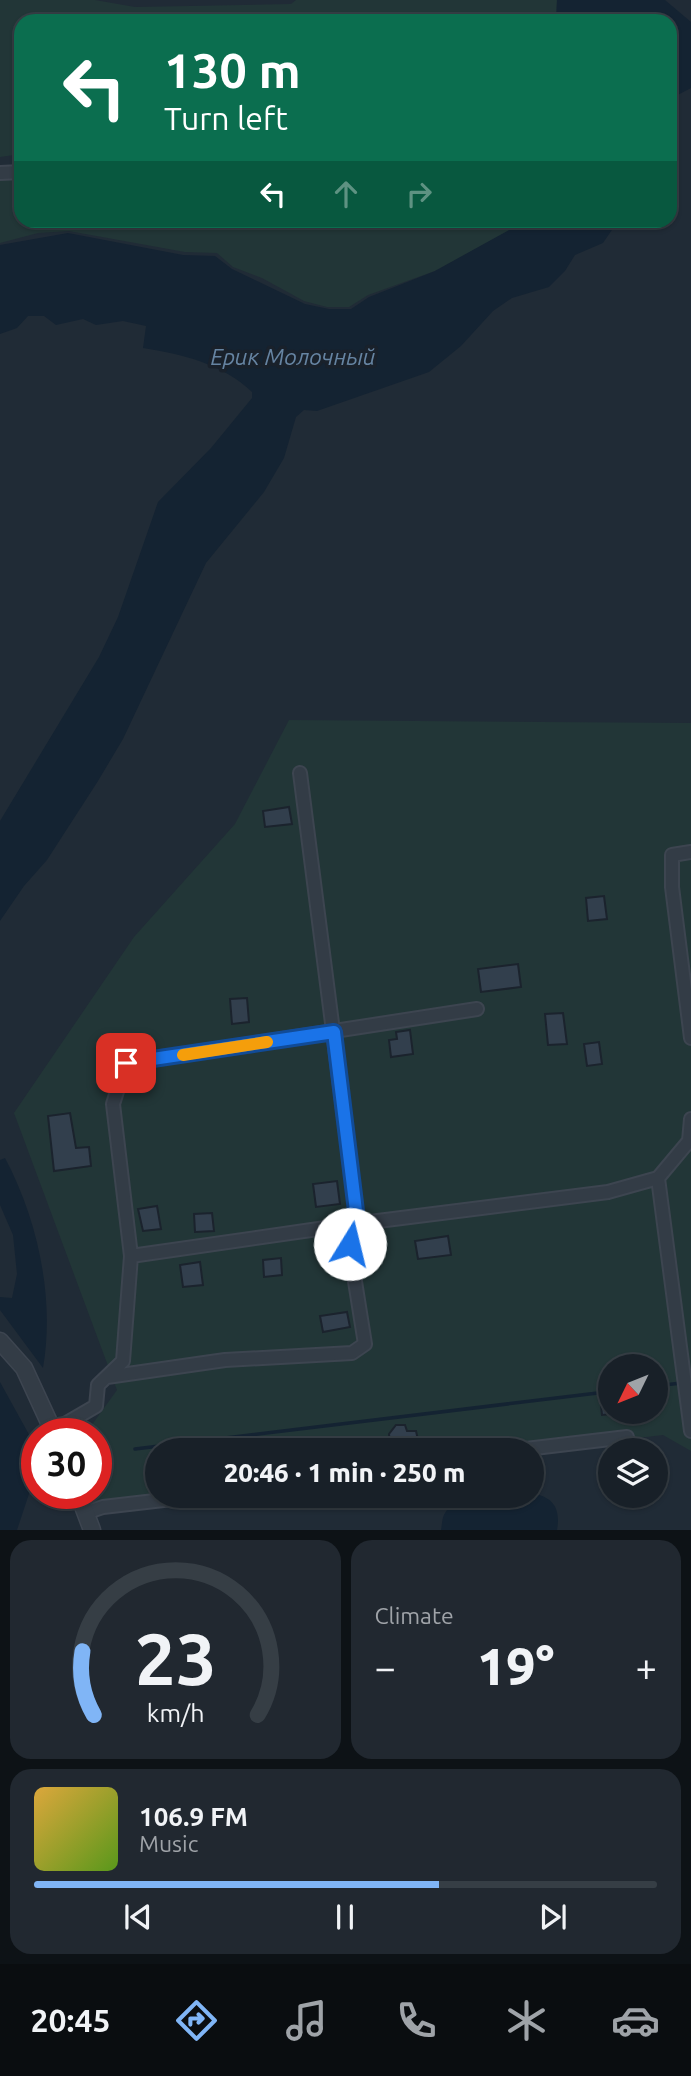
<!DOCTYPE html>
<meta charset="utf-8">
<style>
body{margin:0;font-family:Ubuntu,sans-serif;background:#212830;color:#f1f3f6;height:100vh;display:flex;flex-direction:column;font-size:26px;white-space:nowrap}
*{box-sizing:border-box;margin:0}
p{font-size:23px;color:#9fa3a8}
.icon{flex:none;width:38px;height:38px;fill:none;stroke:currentColor;stroke-width:2;stroke-linecap:round;stroke-linejoin:round}
.map{position:relative;height:1530px;overflow:hidden}
.drawer{display:flex;flex-direction:column;gap:10px;padding:10px;background:#0d1216;flex:1}
.drawer>*{flex:none}
.hud{position:absolute;left:14px;top:14px;width:663px;height:214px;border-radius:21px;box-shadow:0 2px 5px #0004,0 0 0 2px #363e45;background:#0b6e4f;color:#fff;overflow:hidden}
.needle{width:46px;rotate:227deg}
.tools{position:absolute;left:598px;top:1354px;display:grid;gap:14px}
.tools a{display:grid;place-items:center;width:70px;height:70px;border-radius:50%;background:#182028;box-shadow:0 2px 5px #0004,0 0 0 2px #363e45;font-size:35px}
.speed{position:absolute;left:21px;top:1418px;display:flex;gap:14px;font-size:35px;font-weight:700;text-align:center}
.speed>*{display:grid;place-content:center;width:91px;height:91px;border-radius:50%;background:#182028;box-shadow:0 2px 5px #0004,0 0 0 2px #363e45;line-height:1}
.speed .limit{border:10px solid #d22;background:#fff;color:#111}
.pin{position:absolute;display:grid;place-items:center;width:60px;height:60px;color:#fff;margin:-30px;border-radius:14px;box-shadow:0 4px 10px #0006}
.me{position:absolute;width:77px;margin:-38px;rotate:9deg;stroke-linejoin:round;filter:drop-shadow(0 0 5px #0008)}
.turn{display:flex;align-items:center;gap:24px;height:147px;padding:0 35px;font-size:32px}
.turn .icon{width:91px;height:91px;stroke-width:2.5}
.turn b{display:block;font-size:49px;line-height:60px}
.lanes{display:flex;align-items:center;height:66px;padding:0 35px;background:#0003;justify-content:center;gap:35px;direction:ltr}
.lanes .off{opacity:.35}
.big{font-size:52px;font-weight:800;line-height:1.1}
.drawer .tile{flex:1;display:flex;flex-direction:column;justify-content:center;gap:10px;min-width:0;padding:0 24px;border-radius:21px;background:#212830}
.drawer .dial{align-items:center;gap:0}
.dial svg{height:182px;overflow:visible;fill:none;stroke:#363e45;stroke-width:7;stroke-linecap:round;text-anchor:middle}
.dial text{fill:#f1f3f6;stroke:none}
.song{display:flex;align-items:center;gap:21px}
.cover{width:84px;height:84px;border-radius:10px;background:linear-gradient(135deg,hsl(40 70% 55%),hsl(90 70% 35%))}
.played{height:7px;border-radius:4px;background:linear-gradient(90deg,#80b5f6 65%,#363e45 65%)}
.keys{display:flex;justify-content:space-around;direction:ltr}
.heat{display:flex;justify-content:space-between;align-items:center;font-size:38px;direction:ltr}
.drawer .tiles{flex:1;display:grid;gap:10px;grid-template-columns:1fr 1fr}
.tile:last-child{grid-column:span 2}
.trip{position:absolute;left:145px;top:1438px;width:399px;height:70px;border-radius:35px;background:#182028;box-shadow:0 2px 5px #0004,0 0 0 2px #363e45;font-weight:800;line-height:70px;text-align:center}
.dock{display:flex;height:112px;justify-content:space-around;align-items:center;background:#0a0d10;color:#9fa3a8}
.dock .icon{width:49px;height:49px}
.dock .selected{color:#80b5f6}
.dock b{font-size:32px;color:#f1f3f6}
.map>svg:first-child{display:block}
.green{fill:#223637;fill-rule:evenodd}
.water{fill:#142332}
.lines{fill:none;stroke-linecap:round;stroke-linejoin:round}
.stream{stroke:#142332;stroke-width:3.5}
.building{fill:#323f4d;stroke:#1b232d;stroke-width:2}
.minor-casing{stroke:#3d4550;stroke-width:16}
.tertiary-casing{stroke:#3d4550;stroke-width:19}
.minor{stroke:#333c46;stroke-width:12}
.tertiary{stroke:#333c46;stroke-width:16}
.route-casing{stroke:#114b97;stroke-width:18}
.route{stroke:#1a73e8;stroke-width:12}
.slow{stroke:#f59e0b;stroke-width:12}
.labels{text-anchor:middle;stroke-width:7;stroke-linejoin:round;paint-order:stroke}
.water-label{font-size:23px;font-style:italic;fill:#6684a2;stroke:#19212b}
</style>
<div class="map">
<svg width="691" height="1530" viewBox="0 0 691 1530">
<rect width="100%" height="100%" fill="#202b36"/>
<path class="green" d="M0,0H95L135,7L291,4L296,0H557L556,21H21V154L0,157Z
M21,173V220L527,221L435,271L368,295L349,307H327L304,301L262,278L233,267L217,253L185,252L69,231L38,233L0,243V174Z
M289,720L691,723V1451L663,1435L528,1451H158L157,1495L96,1502L93,1493H96V1433H86L117,1390L14,1113L134,937L235,824ZM611,1367H656V1412H611Z"/>
<path class="water" d="M557,0H665L691,22V88L670,99V21H556Z
M527,220L618,221L603,243L575,255L565,271L549,287L512,298L493,311L461,346L429,372L317,411L304,410L296,417L284,458L264,492L206,563L123,739L98,781L47,860L24,886L0,921V821L99,657L118,617L158,502L211,448L252,398V392C223,364 182,354 143,348L146,326L123,321L96,325L83,319L56,325L44,316H28L17,328L0,334V245L68,233L183,255L215,256L232,269L305,304L329,309H351L369,297L435,271Z
M5,1158C38,1220 55,1299 43,1368L0,1310V1297L12,1298L17,1274L13,1235L0,1205V1160Z
M0,1382L37,1449L33,1482L17,1530H0Z
M532,1493C553,1497 561,1508 557,1530H441C442,1525 442,1517 445,1513C455,1494 512,1496 532,1496Z"/>
<g class="lines">
<path class="stream" d="M656,1386L681,1383
M135,1449L606,1392"/>
</g>
<path class="building" d="M289,807L292,824L265,827L263,811Z
M604,896L607,919L588,921L586,898Z
M518,964L521,987L481,992L478,969Z
M247,998L249,1022L232,1024L230,999Z
M563,1013L567,1044L548,1045L545,1014Z
M410,1030L413,1054L391,1057L389,1040L397,1039L396,1032Z
M599,1042L602,1064L587,1066L584,1044Z
M70,1113L76,1148L89,1147L91,1166L54,1171L48,1116Z
M337,1181L340,1204L316,1207L313,1184Z
M157,1206L161,1229L143,1231L138,1209Z
M212,1213L214,1231L195,1232L194,1214Z
M448,1236L451,1255L418,1259L415,1241Z
M337,1241L340,1261L323,1264L319,1244Z
M281,1258L282,1275L264,1277L263,1260Z
M200,1262L203,1285L183,1287L180,1265Z
M347,1312L350,1327L323,1332L320,1316Z
M611,1384V1414L602,1415L600,1395Z
M396,1425H405L407,1431H416L418,1440L415,1447L391,1451L389,1434Z
M299,1437H310L312,1451H286L284,1439Z"/>
<g class="lines">
<g class="minor-casing">
<path id="minor" d="M0,173L21,172
M691,852L672,855V887L691,1038
M658,1178L691,1431
M131,1256L113,1104L126,1063L477,1009
M107,1377L225,1360L352,1353L365,1344L346,1225L356,1211L300,773
M53,1431L96,1406L98,1385L123,1361L131,1256L346,1225L608,1192L658,1178L689,1141L691,1119
M509,1451L627,1437
M85,1513L103,1507L198,1496"/>
</g>
<g class="tertiary-casing">
<path id="tertiary" d="M0,1341L24,1368L54,1433
M78,1493L92,1530"/>
</g>
<use href="#minor" class="minor"/>
<use href="#tertiary" class="tertiary"/>
</g>
<g class="lines">
<g class="route-casing">
<path id="route" d="M126,1063L334,1032L356,1211L346,1225L350,1244"/>
</g>
<use href="#route" class="route"/>
<path class="slow" d="M183,1055L267,1042"/>
</g>
<g class="labels">
<g class="water-label">
<text x="293" y="365">Ерик Молочный</text>
</g>
</g>
</svg>
<div class="tools">
<a><svg class="needle" viewBox="-14 -14 28 28"><path d="M0-13l5 13h-10z" fill="#e53935"/><path d="M0 13l5-13h-10z" fill="#9fa3a8"/></svg></a>
<a><svg class="icon" aria-label="layers" viewBox="0 0 24 24"><path d="M12 4l9 5-9 5-9-5zM3 14l9 5 9-5"/></svg></a>
</div>
<div class="speed"><div class="limit">30</div></div>
<div class="pin" style="left:126px;top:1063px;background:#d93025"><svg class="icon" aria-label="arrive" viewBox="0 0 24 24"><path d="M6 21V4h12l-3 4 3 4H6"/></svg></div>
<svg class="me" style="left:350px;top:1244px" viewBox="-20 -20 40 40"><circle r="19" fill="#fff"/><path d="M0-13L10 11 0 6-10 11z" fill="#1a73e8"/></svg>
<div class="trip">20:46 · 1 min · 250 m</div>
<div class="hud">
<div class="turn"><svg class="icon" aria-label="left" viewBox="0 0 24 24"><path d="M17 20v-9H6M10 6l-5 5 5 5"/></svg><div><b>130 m</b>Turn left</div></div>
<div class="lanes"><svg class="icon" aria-label="left" viewBox="0 0 24 24"><path d="M17 20v-9H6M10 6l-5 5 5 5"/></svg><svg class="icon off" aria-label="ahead" viewBox="0 0 24 24"><path d="M12 20V5M6 11l6-6 6 6"/></svg><svg class="icon off" aria-label="right" viewBox="0 0 24 24"><path d="M7 20v-9h11M14 6l5 5-5 5"/></svg></div>
</div>
</div>
<section class="drawer">
<div class="tiles">
<div class="tile dial"><svg viewBox="0 0 100 80">
<path d="M14 69A42 42 0 1 1 86 69"/>
<path d="M14 69A42 42 0 0 1 9 41" stroke="#80b5f6"/>
<text x="50" y="56" font-size="32" font-weight="700">23</text>
<text x="50" y="72" font-size="11">km/h</text>
</svg></div>
<div class="tile"><p>Climate</p>
<div class="heat"><a>−</a><b class="big">19°</b><a>+</a></div>
</div>
<div class="tile">
<div class="song"><i class="cover"></i><div><b>106.9 FM</b><p>Music</p></div></div>
<div class="played"></div>
<div class="keys"><svg class="icon" aria-label="previous" viewBox="0 0 24 24"><path d="M18 5L8 12l10 7zM5 5v14"/></svg><svg class="icon" aria-label="pause" viewBox="0 0 24 24"><path d="M8 5v14M16 5v14"/></svg><svg class="icon" aria-label="next" viewBox="0 0 24 24"><path d="M6 5l10 7-10 7zM19 5v14"/></svg></div>
</div>
</div>
</section>
<nav class="dock">
<b>20:45</b>
<svg class="icon selected" aria-label="directions" viewBox="0 0 24 24"><path d="M12 3l9 9-9 9-9-9zM9 14v-3h6M13 9l2 2-2 2"/></svg>
<svg class="icon" aria-label="music" viewBox="0 0 24 24"><path d="M9 18V5l10-2v13"/><circle cx="6" cy="18" r="3"/><circle cx="16" cy="16" r="3"/></svg>
<svg class="icon" aria-label="phone" viewBox="0 0 24 24"><path d="M5 4h4l2 5-3 2q2 4 5 5l2-3 5 2v4C11 20 4 13 5 4z"/></svg>
<svg class="icon" aria-label="climate" viewBox="0 0 24 24"><path d="M12 3v18M4 7l16 10M4 17L20 7"/></svg>
<svg class="icon" aria-label="car" viewBox="0 0 24 24"><path d="M5 17H2v-5l4-1 3-4h7l3 4 3 1v5h-3M9 17h6M6 11h13"/><circle cx="7" cy="17" r="2"/><circle cx="17" cy="17" r="2"/></svg>
</nav>
